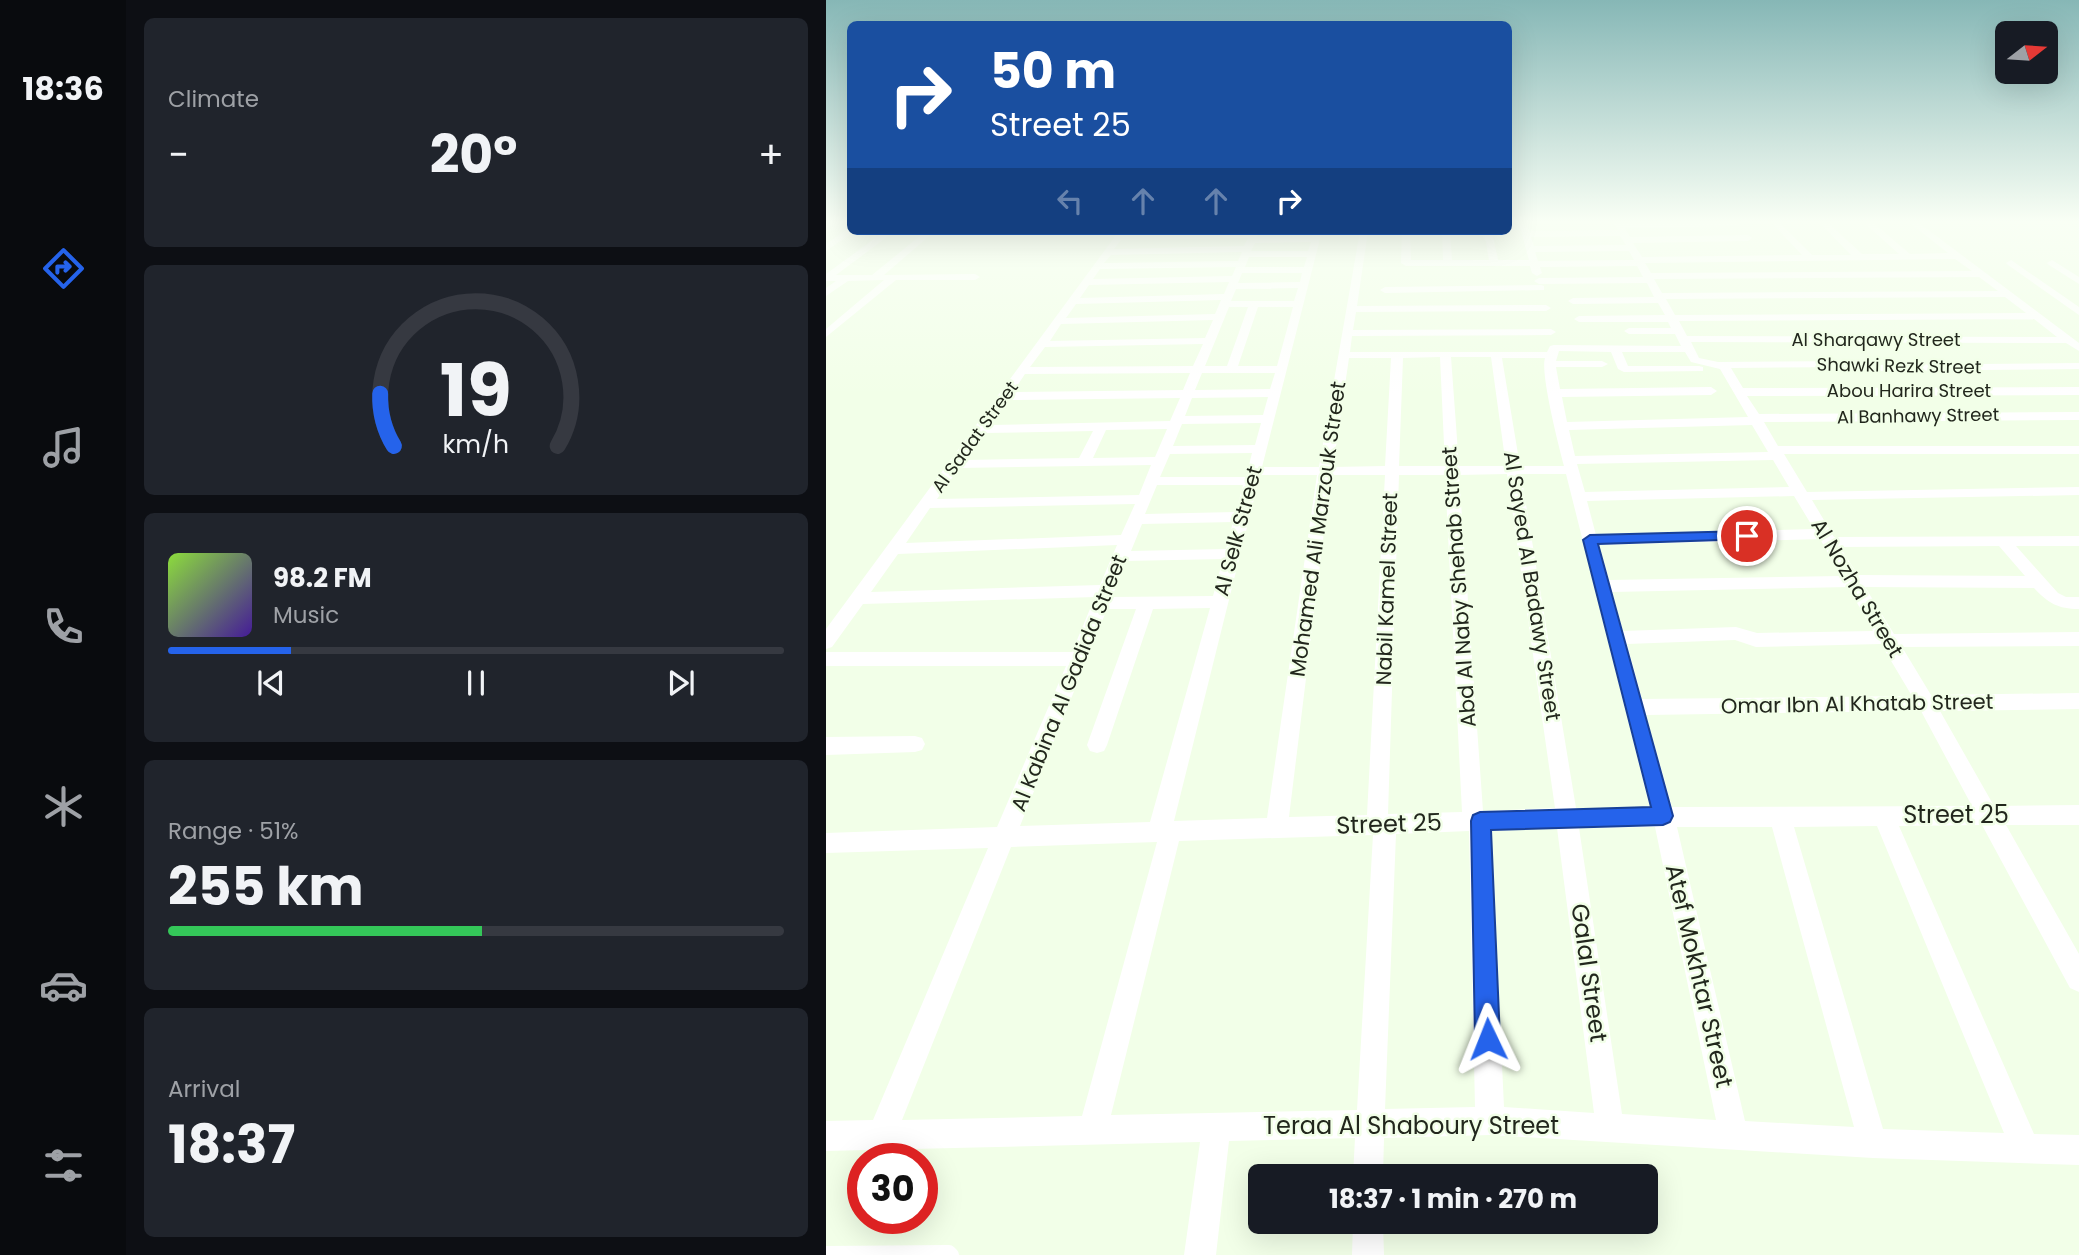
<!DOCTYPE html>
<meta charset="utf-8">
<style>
body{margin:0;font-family:Poppins,sans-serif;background:#20242c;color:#f1f3f6;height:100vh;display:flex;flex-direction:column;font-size:26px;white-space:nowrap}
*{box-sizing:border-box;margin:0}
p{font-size:23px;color:#9ea1a6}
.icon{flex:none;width:38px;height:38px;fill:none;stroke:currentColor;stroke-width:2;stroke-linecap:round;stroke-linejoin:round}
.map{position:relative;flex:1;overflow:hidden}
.drawer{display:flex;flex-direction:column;gap:18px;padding:18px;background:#0d0f14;width:700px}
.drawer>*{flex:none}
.hud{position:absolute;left:21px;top:21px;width:665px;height:214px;border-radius:10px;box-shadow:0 7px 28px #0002;background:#1a4fa0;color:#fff;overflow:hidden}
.needle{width:46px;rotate:73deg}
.tools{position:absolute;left:1169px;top:21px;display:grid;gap:14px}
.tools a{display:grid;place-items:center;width:63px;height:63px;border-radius:10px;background:#171b24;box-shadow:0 7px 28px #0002;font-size:35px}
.speed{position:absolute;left:21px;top:1143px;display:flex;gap:14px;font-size:35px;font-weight:700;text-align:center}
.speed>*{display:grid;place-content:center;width:91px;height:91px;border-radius:50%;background:#171b24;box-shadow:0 7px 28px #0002;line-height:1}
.speed .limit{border:10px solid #d22;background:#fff;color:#111}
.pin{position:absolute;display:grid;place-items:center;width:60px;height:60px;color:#fff;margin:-30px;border:4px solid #fff;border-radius:50%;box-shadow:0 2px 7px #0007}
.me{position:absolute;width:77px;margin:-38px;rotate:358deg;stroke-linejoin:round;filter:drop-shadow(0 0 5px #0008)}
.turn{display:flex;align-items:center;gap:24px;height:147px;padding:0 28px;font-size:32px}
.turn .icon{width:91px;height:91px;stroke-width:2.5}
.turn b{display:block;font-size:49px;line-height:60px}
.lanes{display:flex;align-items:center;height:66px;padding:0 28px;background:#0003;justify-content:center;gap:35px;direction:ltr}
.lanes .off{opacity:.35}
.big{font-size:52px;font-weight:700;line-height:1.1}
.drawer .tile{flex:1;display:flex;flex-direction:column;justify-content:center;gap:10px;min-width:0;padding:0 24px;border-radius:10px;background:#20242c}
.drawer .dial{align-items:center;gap:0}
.dial svg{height:182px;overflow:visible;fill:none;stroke:#363941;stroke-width:7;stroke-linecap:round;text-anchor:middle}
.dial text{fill:#f1f3f6;stroke:none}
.song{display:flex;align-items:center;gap:21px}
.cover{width:84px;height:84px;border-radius:10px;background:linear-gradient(135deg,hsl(90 70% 55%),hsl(260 70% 35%))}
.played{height:7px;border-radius:4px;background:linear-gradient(90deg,#2563eb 20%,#363941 20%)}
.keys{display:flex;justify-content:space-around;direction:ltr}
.heat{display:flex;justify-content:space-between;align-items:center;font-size:38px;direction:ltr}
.charge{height:10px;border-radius:5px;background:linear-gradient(90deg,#34c759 51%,#363941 0)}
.trip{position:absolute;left:422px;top:1164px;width:410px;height:70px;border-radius:10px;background:#171b24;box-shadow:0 7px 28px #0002;font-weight:700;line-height:70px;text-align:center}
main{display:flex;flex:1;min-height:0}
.tab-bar{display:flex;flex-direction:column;width:126px;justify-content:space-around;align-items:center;background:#090b0e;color:#9ea1a6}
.tab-bar .icon{width:49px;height:49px}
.tab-bar .selected{color:#2563eb}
.tab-bar b{font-size:32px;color:#f1f3f6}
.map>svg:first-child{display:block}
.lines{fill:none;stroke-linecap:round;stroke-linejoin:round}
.lane{stroke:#fff;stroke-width:14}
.street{fill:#fff;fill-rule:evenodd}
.route{fill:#2563eb;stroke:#184099;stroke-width:2}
.labels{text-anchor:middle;stroke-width:5;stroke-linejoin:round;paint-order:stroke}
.far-street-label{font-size:18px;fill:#22271d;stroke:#f2ffe8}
.street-label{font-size:21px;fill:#22271d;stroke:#f2ffe8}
.near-street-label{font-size:24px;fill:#22271d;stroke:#f2ffe8}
</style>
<main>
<nav class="tab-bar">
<b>18:36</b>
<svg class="icon selected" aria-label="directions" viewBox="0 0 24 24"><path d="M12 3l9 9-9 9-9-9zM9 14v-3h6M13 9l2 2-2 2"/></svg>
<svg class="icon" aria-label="music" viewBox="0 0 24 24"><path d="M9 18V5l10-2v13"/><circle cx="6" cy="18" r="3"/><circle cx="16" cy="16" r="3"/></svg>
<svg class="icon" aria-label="phone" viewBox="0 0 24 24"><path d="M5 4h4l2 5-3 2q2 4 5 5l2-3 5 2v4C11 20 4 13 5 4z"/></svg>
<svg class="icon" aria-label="climate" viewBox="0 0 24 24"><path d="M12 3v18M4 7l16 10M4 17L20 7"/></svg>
<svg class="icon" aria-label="car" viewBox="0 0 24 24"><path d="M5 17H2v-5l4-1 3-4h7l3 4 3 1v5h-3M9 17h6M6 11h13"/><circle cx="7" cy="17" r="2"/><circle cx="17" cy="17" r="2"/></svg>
<svg class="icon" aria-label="filters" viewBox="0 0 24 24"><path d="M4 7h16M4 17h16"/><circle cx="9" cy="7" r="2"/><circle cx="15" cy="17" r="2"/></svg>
</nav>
<section class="drawer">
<div class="tile"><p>Climate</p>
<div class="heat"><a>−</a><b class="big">20°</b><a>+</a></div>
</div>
<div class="tile dial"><svg viewBox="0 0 100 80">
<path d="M14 69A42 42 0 1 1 86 69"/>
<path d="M14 69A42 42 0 0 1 8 46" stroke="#2563eb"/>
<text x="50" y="56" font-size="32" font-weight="700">19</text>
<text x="50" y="72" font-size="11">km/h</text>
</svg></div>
<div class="tile">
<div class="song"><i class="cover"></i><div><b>98.2 FM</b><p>Music</p></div></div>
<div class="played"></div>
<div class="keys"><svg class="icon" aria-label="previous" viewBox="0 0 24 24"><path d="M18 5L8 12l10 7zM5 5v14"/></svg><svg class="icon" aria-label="pause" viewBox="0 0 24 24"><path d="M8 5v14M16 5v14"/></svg><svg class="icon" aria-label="next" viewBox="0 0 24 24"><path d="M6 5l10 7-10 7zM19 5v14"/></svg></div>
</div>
<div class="tile"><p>Range · 51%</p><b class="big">255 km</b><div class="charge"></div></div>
<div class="tile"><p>Arrival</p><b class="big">18:37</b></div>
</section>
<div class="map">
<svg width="1253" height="1255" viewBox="0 0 1253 1255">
<rect width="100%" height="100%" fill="#f2ffe8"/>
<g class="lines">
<path class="lane" d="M0,1253L123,1252L126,1255"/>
<path class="street" d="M4,220H13L0,229V222Z
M692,220H783L779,222L701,223L703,231L792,230L786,220H794L796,223L910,221L913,226L799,228L804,237L922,235L926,238L922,241L807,243L816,257L976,255L943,220H951L986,255H1025L991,220H999L1036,254H1073L1035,220H1044L1084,254L1122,253L1080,220H1089L1253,343V351L1240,343L865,342L873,358L892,362L1030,361L1043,365L1253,363V369L1042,371L1029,367L905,368L917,388L1253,387V395L921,396L933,414L1253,412V420L938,422L952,446H1253V454H958L981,492L1253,487V495L986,500L1008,537L1253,536V546H1190L1232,593L1240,597H1253V609C1232,609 1222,603 1208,588L1039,587L1068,634L1253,632V646L1076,647L1105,695L1253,693V709L1114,711L1168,806L1253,805V825H1180L1253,954V992L1244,988L1156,825L1073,826L1208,1134L1253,1135V1165L1047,1158L664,1135L558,1138L557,1176H527L529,1138L403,1141L390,1255H358L374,1142L0,1151V1121L47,1120L162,848L0,853V833L171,827L240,666H0V652H246L269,597L37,604L6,647L0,649V629L293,231H301L299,234L433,231L431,237L486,236L488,231H496L436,467H493L534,231H542L531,306L720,305L725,308L720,311L530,312L527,330L725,329L730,332L725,335L526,336L524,352H721L724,346L728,345L855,346L849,334H803L798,331L803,328H845L842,322H753L748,319L753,316L839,315L832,303L747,304L742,301L747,298L828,297L821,283L713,284L708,281L713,278L817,277L811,266L714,267L716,273L711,276L706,273L704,266H580L575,263L576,231H584L585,260H617L616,231H624L626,260H663L658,231H666L672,260H703ZM794,236L800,245L708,246L705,237ZM422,238L418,246L288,249L295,240ZM485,242L482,251H425L429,243ZM803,251L808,260L712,261L709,252ZM416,252L412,261L278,263L285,255ZM423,257H481L478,267H419ZM1129,259L1146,271L825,273L819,263ZM410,267L406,276L267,279L274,269ZM416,273H476L474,282L412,283ZM1153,277L1172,291L836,293L828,279ZM403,282L398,294L254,298L263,285ZM472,288L468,301H405L410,289ZM1179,297L1200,313L849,315L840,299ZM395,300L389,314L240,318L250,304ZM403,307H422L401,366H379ZM432,307H467L451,366H412ZM1208,319L1231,337L861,336L853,321ZM387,320L379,338L224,341L235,324ZM377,344L367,366L204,367L219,347ZM733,351L785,352L792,369L798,372L877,371V367L873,366H802L796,352H859L865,362L894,369L922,417L741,422L736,397L885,395L891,391L885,387L734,389L730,367H776L782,364L776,361H730ZM614,357L619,466H573L577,358ZM625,357H665L680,466H633ZM523,358H565L559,466L507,467ZM676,358H719C714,373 733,447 738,466H694ZM364,373L357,390L187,392L199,374ZM376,373H449L444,389L369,390ZM442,397L437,415L359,416L366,398ZM354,398L344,421L164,425L182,400ZM435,423L429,445L347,446L356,424ZM926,425L942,452L749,456L743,430ZM341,429L329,457L267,458L280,430ZM267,431L253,458L139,460L158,433ZM426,453L420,477H334L344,454ZM947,460L963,487L759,492L751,464ZM325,465L313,495L111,499L133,468ZM681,474L729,808L657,811L633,475ZM695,474H740L824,808H750ZM434,475H491L441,818L348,821ZM505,475H559L541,815L463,817ZM573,475H619L636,812L562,814ZM331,485H417L410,512L319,514ZM968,496L988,529L770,535L761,501ZM309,504L295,535L80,543L104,508ZM407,522L400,549L305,551L316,524ZM994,539L1015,576L783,580L773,545ZM291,545L274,585L45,592L72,554ZM1173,546L1199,576L1032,575L1014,547ZM397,559L387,596L286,597L300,561ZM1022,587L1047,631L931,633L910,627L797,631L786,592ZM384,608L324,822L194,826L281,609H310L261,745L264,751L271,753L278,751L281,745L327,609ZM909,640L930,647L1055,644L1086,696L816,699L801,644ZM1095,711L1146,806L846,807L820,715ZM1051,826L1178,1133L1057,1129L968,827ZM829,827L890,1120L796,1114L753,828ZM851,827H946L1028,1127L919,1121ZM731,828L768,1113L678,1107L665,831ZM643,831L649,1107L559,1109L570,834ZM547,835L531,1110L285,1115L353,841ZM331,842L256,1116L76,1120L185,847Z
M22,229L29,231L0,251V244Z
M59,231H69L10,275H46L100,231H109L58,275L149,274L154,277L149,280H70L0,337V329L58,280L22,281L0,296V288L10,281H0V274Z
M1185,260L1253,307V315L1182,265L1180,263Z
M1226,260L1253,277V284L1223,265L1221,263Z
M715,285L718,286V290L559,293L554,290L559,287Z
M89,736L96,738L99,744L96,750L89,752L0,755V737Z
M527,1222H557L558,1255H526Z"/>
</g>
<linearGradient id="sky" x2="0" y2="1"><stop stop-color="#86b7b6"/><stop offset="0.56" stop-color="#f9fff5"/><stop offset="1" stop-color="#f9fff5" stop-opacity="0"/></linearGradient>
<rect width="1253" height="395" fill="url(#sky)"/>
<path class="route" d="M921,531L928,536L926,539L772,544L847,816L844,822L837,825L665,830L674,1039L670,1048L662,1052L653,1048L649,1039L645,821L647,815L654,812L825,807L757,540L764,535Z"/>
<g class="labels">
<g class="far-street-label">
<text x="1050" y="346">Al Sharqawy Street</text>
<text transform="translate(1073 366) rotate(1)" y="6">Shawki Rezk Street</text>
<text x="1083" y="397">Abou Harira Street</text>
<text transform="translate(1092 416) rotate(-1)" y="6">Al Banhawy Street</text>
<text transform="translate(149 437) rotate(-54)" y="6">Al Sadat Street</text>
</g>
<g class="street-label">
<text transform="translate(492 529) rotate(-82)" y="7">Mohamed Ali Marzouk Street</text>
<text transform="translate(412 531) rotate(-75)" y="7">Al Selk Street</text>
<text transform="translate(706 586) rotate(81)" y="7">Al Sayed Al Badawy Street</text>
<text transform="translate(633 587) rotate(-94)" y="7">Abd Al Naby Shehab Street</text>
<text transform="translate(1031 588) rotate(59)" y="7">Al Nozha Street</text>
<text transform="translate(561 589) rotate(-88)" y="7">Nabil Kamel Street</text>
<text transform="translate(243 683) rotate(-68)" y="7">Al Kabina Al Gadida Street</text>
<text transform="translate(1031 704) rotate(-1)" y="7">Omar Ibn Al Khatab Street</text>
</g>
<g class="near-street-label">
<text x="1130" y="823">Street 25</text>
<text transform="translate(563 824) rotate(-2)" y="8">Street 25</text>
<text transform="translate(763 973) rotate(82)" y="8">Galal Street</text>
<text transform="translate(873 976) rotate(77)" y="8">Atef Mokhtar Street</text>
<text x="585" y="1134">Teraa Al Shaboury Street</text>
</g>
</g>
</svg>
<div class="tools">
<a><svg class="needle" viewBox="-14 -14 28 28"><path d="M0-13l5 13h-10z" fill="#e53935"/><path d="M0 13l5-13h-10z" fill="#9ea1a6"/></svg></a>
</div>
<div class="speed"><div class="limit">30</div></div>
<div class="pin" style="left:921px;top:536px;background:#d93025"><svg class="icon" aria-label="arrive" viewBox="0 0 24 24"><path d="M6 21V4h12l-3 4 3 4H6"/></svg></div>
<svg class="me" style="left:662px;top:1039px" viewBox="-20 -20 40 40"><path d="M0-17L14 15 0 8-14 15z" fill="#2563eb" stroke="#fff" stroke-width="4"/></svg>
<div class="trip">18:37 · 1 min · 270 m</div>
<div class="hud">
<div class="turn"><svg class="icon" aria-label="right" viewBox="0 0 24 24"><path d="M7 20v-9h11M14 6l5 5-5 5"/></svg><div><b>50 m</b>Street 25</div></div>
<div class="lanes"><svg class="icon off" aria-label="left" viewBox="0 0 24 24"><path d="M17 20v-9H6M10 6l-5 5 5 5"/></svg><svg class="icon off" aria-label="ahead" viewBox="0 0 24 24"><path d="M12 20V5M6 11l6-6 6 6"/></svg><svg class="icon off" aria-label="ahead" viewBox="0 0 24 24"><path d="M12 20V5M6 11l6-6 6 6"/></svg><svg class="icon" aria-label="right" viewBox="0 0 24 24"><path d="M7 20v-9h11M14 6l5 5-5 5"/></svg></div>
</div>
</div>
</main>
